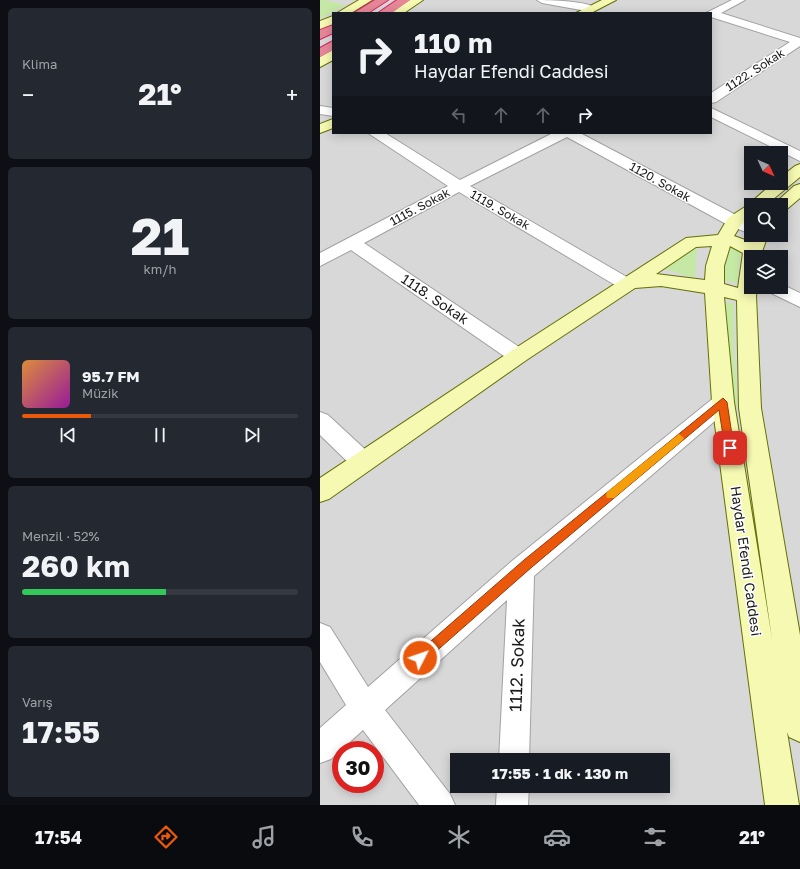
<!DOCTYPE html>
<html lang="tr">
<meta charset="utf-8">
<style>
body{margin:0;font-family:"Golos Text",sans-serif;background:#242831;color:#f1f3f6;height:100vh;display:flex;flex-direction:column;font-size:15px;white-space:nowrap}
*{box-sizing:border-box;margin:0}
p{font-size:13px;color:#9ea1a6}
.icon{flex:none;width:22px;height:22px;fill:none;stroke:currentColor;stroke-width:2;stroke-linecap:round;stroke-linejoin:round}
.map{position:relative;flex:1;overflow:hidden}
.panel{display:flex;flex-direction:column;gap:8px;padding:8px;background:#0d0f14;width:320px}
.panel>*{flex:none}
.hud{position:absolute;left:12px;top:12px;width:380px;height:122px;border-radius:0px;box-shadow:0 2px 10px #0003;background:#171b24;color:#f1f3f6;overflow:hidden}
.needle{width:26px;rotate:134deg}
.controls{position:absolute;left:424px;top:146px;display:grid;gap:8px}
.controls a{display:grid;place-items:center;width:44px;height:44px;border-radius:0px;background:#171b24;box-shadow:0 2px 10px #0003;font-size:20px}
.speed{position:absolute;left:12px;top:741px;display:flex;gap:8px;font-size:20px;font-weight:700;text-align:center}
.speed>*{display:grid;place-content:center;width:52px;height:52px;border-radius:50%;background:#171b24;box-shadow:0 2px 10px #0003;line-height:1}
.speed .limit{border:6px solid #d22;background:#fff;color:#111}
.pin{position:absolute;display:grid;place-items:center;width:34px;height:34px;color:#fff;margin:-17px;border-radius:8px;box-shadow:0 2px 6px #0006}
.me{position:absolute;width:44px;margin:-22px;rotate:49deg;stroke-linejoin:round;filter:drop-shadow(0 0 3px #0008)}
.turn{display:flex;align-items:center;gap:14px;height:84px;padding:0 16px;font-size:18px}
.turn .icon{width:52px;height:52px;stroke-width:2.5}
.turn b{display:block;font-size:28px;line-height:34px}
.lanes{display:flex;align-items:center;height:38px;padding:0 16px;background:#0003;justify-content:center;gap:20px;direction:ltr}
.lanes .off{opacity:.35}
.big{font-size:30px;font-weight:700;line-height:1.1}
.panel .tile{flex:1;display:flex;flex-direction:column;justify-content:center;gap:6px;min-width:0;padding:0 14px;border-radius:6px;background:#242831}
.panel .dial{align-items:center;gap:0}
.dial b{font-size:52px;line-height:1}
.song{display:flex;align-items:center;gap:12px}
.cover{width:48px;height:48px;border-radius:6px;background:linear-gradient(135deg,hsl(30 70% 55%),hsl(300 70% 35%))}
.played{height:4px;border-radius:2px;background:linear-gradient(90deg,#ea580c 25%,#363941 25%)}
.keys{display:flex;justify-content:space-around;direction:ltr}
.heat{display:flex;justify-content:space-between;align-items:center;font-size:22px;direction:ltr}
.charge{height:6px;border-radius:3px;background:linear-gradient(90deg,#34c759 52%,#363941 0)}
.trip{position:absolute;left:130px;top:753px;width:220px;height:40px;border-radius:0px;background:#171b24;box-shadow:0 2px 10px #0003;font-weight:700;line-height:40px;text-align:center}
.menu{display:flex;height:64px;justify-content:space-around;align-items:center;background:#090b0e;color:#9ea1a6}
.menu .icon{width:28px;height:28px}
.menu .on{color:#ea580c}
.menu b{font-size:18px;color:#f1f3f6}
main{display:flex;flex:1;min-height:0}
.map>svg:first-child{display:block}
.residential{fill:#d9d8d8;fill-rule:evenodd}
.grass{fill:#c6e8a5}
.lines{fill:none;stroke-linecap:round;stroke-linejoin:round}
.street-casing{stroke:#a2a2a2;stroke-width:2}
.secondary-casing{stroke:#647005;stroke-width:2}
.highway-casing{stroke:#d52360;stroke-width:2}
.street{fill:#fff;fill-rule:evenodd}
.secondary{fill:#f5f9b2;fill-rule:evenodd}
.highway{fill:#e68798;fill-rule:evenodd}
.route{fill:#ea580c;stroke:#983908}
.slow{fill:#f59e0b}
.labels{text-anchor:middle;stroke-width:3;stroke-linejoin:round;paint-order:stroke}
.far-street-label{font-size:12px;fill:#1b1b1b;stroke:#fff}
.street-label{font-size:14px;fill:#1b1b1b;stroke:#fff}
.near-street-label{font-size:17px;fill:#1b1b1b;stroke:#fff}
</style>
<main>
<section class="panel">
<div class="tile"><p>Klima</p>
<div class="heat"><a>−</a><b class="big">21°</b><a>+</a></div>
</div>
<div class="tile dial"><b>21</b><p>km/h</p></div>
<div class="tile">
<div class="song"><i class="cover"></i><div><b>95.7 FM</b><p>Müzik</p></div></div>
<div class="played"></div>
<div class="keys"><svg class="icon" aria-label="previous" viewBox="0 0 24 24"><path d="M18 5L8 12l10 7zM5 5v14"/></svg><svg class="icon" aria-label="pause" viewBox="0 0 24 24"><path d="M8 5v14M16 5v14"/></svg><svg class="icon" aria-label="next" viewBox="0 0 24 24"><path d="M6 5l10 7-10 7zM19 5v14"/></svg></div>
</div>
<div class="tile"><p>Menzil · 52%</p><b class="big">260 km</b><div class="charge"></div></div>
<div class="tile"><p>Varış</p><b class="big">17:55</b></div>
</section>
<div class="map">
<svg width="480" height="805" viewBox="0 0 480 805">
<rect width="100%" height="100%" fill="#ede9e0"/>
<path class="residential" d="M0,0H480V805H0ZM13,13H391V133H13ZM431,153H461V183H431ZM431,205H461V235H431ZM431,257H461V287H431ZM21,750H55V784H21ZM137,760H343V786H137Z"/>
<path class="grass" d="M0,0H4L26,5L0,19Z
M402,242L421,251L417,283L397,279Z
M377,247L375,278L344,269Z
M396,303H414V351L418,407L411,408Z"/>
<g class="lines">
<g class="street-casing">
<path id="street" d="M217,0C229,0 270,1 277,9L272,12L222,3Z
M412,0H425L401,13L480,38V46L396,102L391,103V93L470,42L391,17V13H386Z
M0,106L13,108V116L0,114Z
M391,108L480,151V161L391,117Z
M48,133H65L140,180L233,133H260L431,223V234L408,225L247,137L150,186L312,280L315,284L312,288L306,290L300,288L139,192L44,243L205,351L208,356L205,361L198,363L191,361L31,250L0,266V253L128,186Z
M461,284L480,293V307L447,291L444,287H461Z
M403,394L410,396L413,402L410,408L214,576L209,760H179L187,600L65,710L130,794L135,805H99L43,730L11,759L0,763V728L26,705L0,662V623L10,627L48,687L192,561L396,396Z
M0,412L8,415L50,454L53,461L50,468L42,471L34,468L0,435Z
M177,786H209L208,805H176Z"/>
</g>
<g class="secondary-casing">
<path id="secondary" d="M39,0H52L31,13H17Z
M90,0H103L84,13H70Z
M282,0H296L271,13H256Z
M13,16V24L0,29V21Z
M13,50V60L0,67V57Z
M13,119V128L0,133V124Z
M480,164V177L446,205H431V217L421,225L414,236L428,241L431,234L448,235L440,257H431V287H437L436,296L441,408L480,635V742L469,737L467,732L479,805H445L392,402L385,293L341,286L315,288L205,361L9,499L0,502V478L191,351L366,238L398,235L408,218L428,205L453,183H461V177L475,166ZM392,246L386,266L385,280L336,274L376,247ZM410,246L423,253L418,288L404,284V266ZM404,297L417,300L419,408L452,639L414,402Z
M480,184V198L467,209L461,211V205H453L474,186Z"/>
</g>
<g class="highway-casing">
<path id="highway" d="M55,0H68L48,13H34Z
M77,0H90L72,13H58Z
M13,25V33L0,39V30Z
M13,41V50L0,57V48Z"/>
</g>
<use href="#street" class="street"/>
<use href="#secondary" class="secondary"/>
<use href="#highway" class="highway"/>
</g>
<path class="route" d="M403,398L407,402L414,448L413,451H406L405,448L399,410L212,567L104,662L100,664L96,662L94,658L96,654L204,560Z"/>
<path class="slow" d="M359,434L364,438L362,441L294,498H287L286,495L287,492Z"/>
<g class="labels">
<g class="far-street-label">
<text transform="translate(435 70) rotate(-33)" y="4">1122. Sokak</text>
<text transform="translate(340 182) rotate(29)" y="4">1120. Sokak</text>
<text transform="translate(100 207) rotate(-28)" y="4">1115. Sokak</text>
<text transform="translate(180 210) rotate(30)" y="4">1119. Sokak</text>
</g>
<g class="street-label">
<text transform="translate(115 299) rotate(34)" y="5">1118. Sokak</text>
<text transform="translate(426 561) rotate(82)" y="5">Haydar Efendi Caddesi</text>
</g>
<g class="near-street-label">
<text transform="translate(197 665) rotate(-88)" y="6">1112. Sokak</text>
</g>
</g>
</svg>
<div class="controls">
<a><svg class="needle" viewBox="-14 -14 28 28"><path d="M0-13l5 13h-10z" fill="#e53935"/><path d="M0 13l5-13h-10z" fill="#9ea1a6"/></svg></a>
<a><svg class="icon" aria-label="search" viewBox="0 0 24 24"><circle cx="10" cy="10" r="6"/><path d="M15 15l6 6"/></svg></a>
<a><svg class="icon" aria-label="layers" viewBox="0 0 24 24"><path d="M12 4l9 5-9 5-9-5zM3 14l9 5 9-5"/></svg></a>
</div>
<div class="speed"><div class="limit">30</div></div>
<div class="pin" style="left:410px;top:448px;background:#d93025"><svg class="icon" aria-label="arrive" viewBox="0 0 24 24"><path d="M6 21V4h12l-3 4 3 4H6"/></svg></div>
<svg class="me" style="left:100px;top:658px" viewBox="-20 -20 40 40"><circle r="17" fill="#ea580c" stroke="#fff" stroke-width="3"/><path d="M0-11L8 9 0 5-8 9z" fill="#fff"/></svg>
<div class="trip">17:55 · 1 dk · 130 m</div>
<div class="hud">
<div class="turn"><svg class="icon" aria-label="right" viewBox="0 0 24 24"><path d="M7 20v-9h11M14 6l5 5-5 5"/></svg><div><b>110 m</b>Haydar Efendi Caddesi</div></div>
<div class="lanes"><svg class="icon off" aria-label="left" viewBox="0 0 24 24"><path d="M17 20v-9H6M10 6l-5 5 5 5"/></svg><svg class="icon off" aria-label="ahead" viewBox="0 0 24 24"><path d="M12 20V5M6 11l6-6 6 6"/></svg><svg class="icon off" aria-label="ahead" viewBox="0 0 24 24"><path d="M12 20V5M6 11l6-6 6 6"/></svg><svg class="icon" aria-label="right" viewBox="0 0 24 24"><path d="M7 20v-9h11M14 6l5 5-5 5"/></svg></div>
</div>
</div>
</main>
<nav class="menu">
<b>17:54</b>
<svg class="icon on" aria-label="directions" viewBox="0 0 24 24"><path d="M12 3l9 9-9 9-9-9zM9 14v-3h6M13 9l2 2-2 2"/></svg>
<svg class="icon" aria-label="music" viewBox="0 0 24 24"><path d="M9 18V5l10-2v13"/><circle cx="6" cy="18" r="3"/><circle cx="16" cy="16" r="3"/></svg>
<svg class="icon" aria-label="phone" viewBox="0 0 24 24"><path d="M5 4h4l2 5-3 2q2 4 5 5l2-3 5 2v4C11 20 4 13 5 4z"/></svg>
<svg class="icon" aria-label="climate" viewBox="0 0 24 24"><path d="M12 3v18M4 7l16 10M4 17L20 7"/></svg>
<svg class="icon" aria-label="car" viewBox="0 0 24 24"><path d="M5 17H2v-5l4-1 3-4h7l3 4 3 1v5h-3M9 17h6M6 11h13"/><circle cx="7" cy="17" r="2"/><circle cx="17" cy="17" r="2"/></svg>
<svg class="icon" aria-label="filters" viewBox="0 0 24 24"><path d="M4 7h16M4 17h16"/><circle cx="9" cy="7" r="2"/><circle cx="15" cy="17" r="2"/></svg>
<b>21°</b>
</nav>
